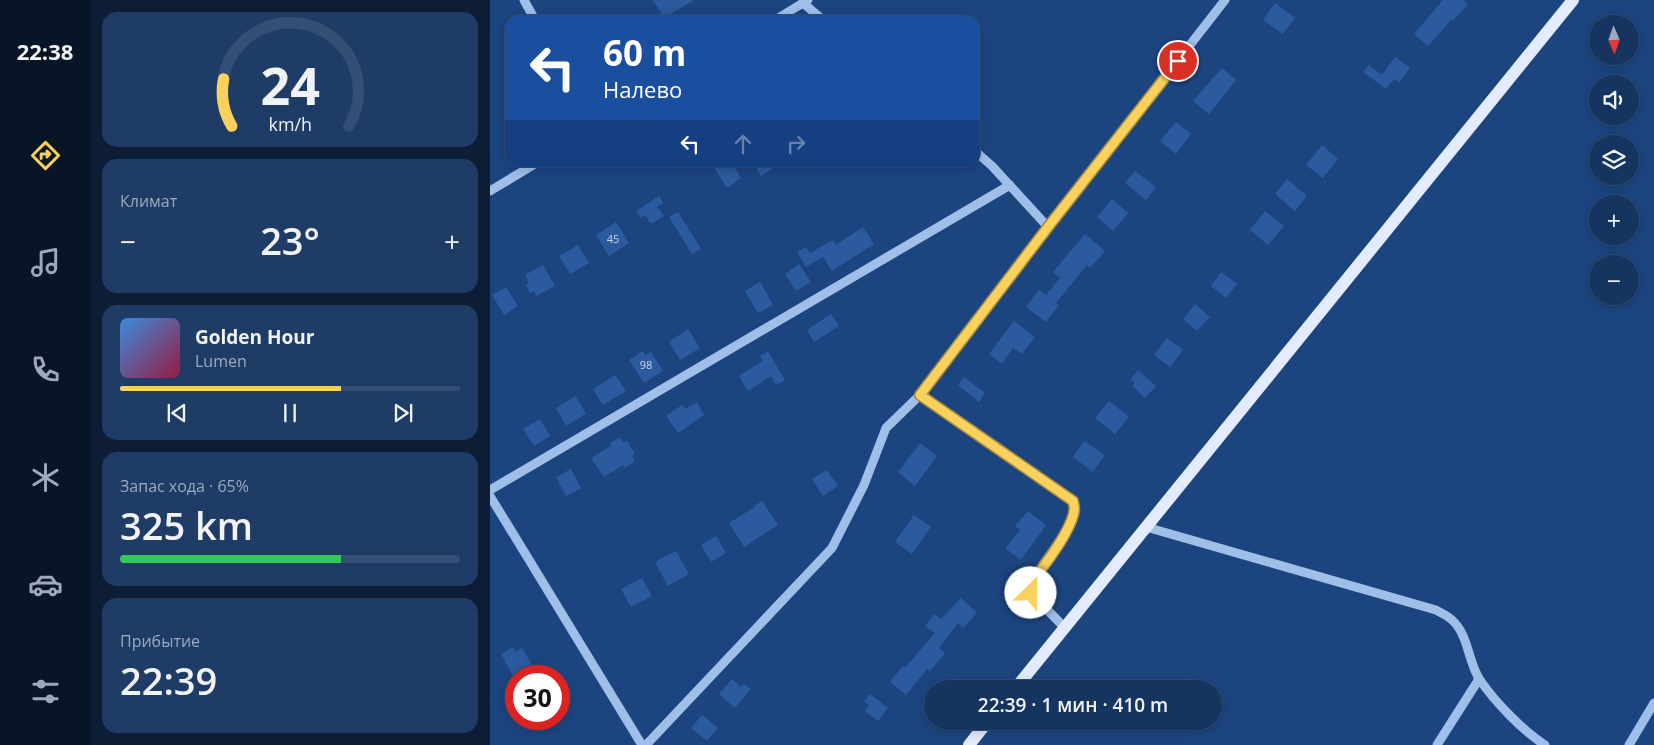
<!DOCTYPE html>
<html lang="ru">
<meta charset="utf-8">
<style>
body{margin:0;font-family:"Open Sans",sans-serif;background:#1e3c66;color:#f1f3f6;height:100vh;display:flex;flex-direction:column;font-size:19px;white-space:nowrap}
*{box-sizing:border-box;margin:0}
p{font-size:16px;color:#9daabd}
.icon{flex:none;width:28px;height:28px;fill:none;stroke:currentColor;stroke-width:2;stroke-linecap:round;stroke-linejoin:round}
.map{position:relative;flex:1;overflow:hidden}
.side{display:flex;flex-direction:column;gap:12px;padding:12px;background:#0c1d35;width:400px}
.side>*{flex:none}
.banner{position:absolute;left:15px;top:15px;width:475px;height:152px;border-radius:15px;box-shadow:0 2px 12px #0003,0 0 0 1px #344f75;background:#1a4fa0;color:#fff;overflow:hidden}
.needle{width:32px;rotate:178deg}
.fabs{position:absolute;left:1099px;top:15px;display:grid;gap:10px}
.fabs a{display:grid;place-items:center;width:50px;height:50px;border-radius:50%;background:#153460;box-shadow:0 2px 12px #0003,0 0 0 1px #344f75;font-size:25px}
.speed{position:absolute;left:15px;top:665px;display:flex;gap:10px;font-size:25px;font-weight:700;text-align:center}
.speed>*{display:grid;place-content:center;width:65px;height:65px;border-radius:50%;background:#153460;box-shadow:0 2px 12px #0003,0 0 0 1px #344f75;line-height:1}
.speed .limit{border:8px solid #d22;background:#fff;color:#111}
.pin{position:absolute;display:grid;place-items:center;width:42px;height:42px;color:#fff;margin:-21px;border:2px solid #fff;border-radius:50%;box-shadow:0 1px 5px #0007}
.me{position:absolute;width:55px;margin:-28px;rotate:23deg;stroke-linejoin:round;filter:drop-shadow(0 0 4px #0008)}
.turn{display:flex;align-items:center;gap:18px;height:105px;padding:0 15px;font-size:22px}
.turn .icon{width:65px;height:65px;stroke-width:2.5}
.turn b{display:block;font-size:35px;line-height:42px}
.lanes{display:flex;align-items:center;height:48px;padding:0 15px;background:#0003;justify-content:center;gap:25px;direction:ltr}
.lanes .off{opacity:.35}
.big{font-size:38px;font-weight:600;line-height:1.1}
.side .card{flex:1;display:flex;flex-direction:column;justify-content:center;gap:8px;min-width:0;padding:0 18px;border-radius:15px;background:#1e3c66}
.side .dial{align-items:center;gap:0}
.dial svg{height:130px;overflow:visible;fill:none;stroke:#344f75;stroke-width:7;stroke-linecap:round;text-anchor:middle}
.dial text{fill:#f1f3f6;stroke:none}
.song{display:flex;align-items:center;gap:15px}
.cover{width:60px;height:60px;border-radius:8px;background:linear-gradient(135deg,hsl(210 70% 55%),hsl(340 70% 35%))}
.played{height:5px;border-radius:2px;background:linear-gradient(90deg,#fad15d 65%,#344f75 65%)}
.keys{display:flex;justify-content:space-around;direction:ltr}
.heat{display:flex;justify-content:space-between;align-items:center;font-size:28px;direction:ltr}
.charge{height:8px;border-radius:4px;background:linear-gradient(90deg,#34c759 65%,#344f75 0)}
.trip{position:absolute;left:434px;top:680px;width:298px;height:50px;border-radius:25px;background:#153460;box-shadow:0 2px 12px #0003,0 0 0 1px #344f75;font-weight:600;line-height:50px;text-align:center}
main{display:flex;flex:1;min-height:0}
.dock{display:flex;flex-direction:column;width:90px;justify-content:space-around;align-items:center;background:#081526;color:#9daabd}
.dock .icon{width:35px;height:35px}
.dock .active{color:#fad15d}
.dock b{font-size:22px;color:#f1f3f6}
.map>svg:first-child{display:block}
.building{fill:#2b5b9e}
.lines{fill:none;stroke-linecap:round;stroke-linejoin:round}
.minor{stroke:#9fbfe9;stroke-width:9}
.major{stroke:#e3ecfe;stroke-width:12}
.route-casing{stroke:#a2883c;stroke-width:12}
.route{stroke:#fad15d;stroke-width:9}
.labels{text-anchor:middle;stroke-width:5;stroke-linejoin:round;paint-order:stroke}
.number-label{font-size:11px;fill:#cad6e7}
</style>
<main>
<nav class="dock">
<b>22:38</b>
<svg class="icon active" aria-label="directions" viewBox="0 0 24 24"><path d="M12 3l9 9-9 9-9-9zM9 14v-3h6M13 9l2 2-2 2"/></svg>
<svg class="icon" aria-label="music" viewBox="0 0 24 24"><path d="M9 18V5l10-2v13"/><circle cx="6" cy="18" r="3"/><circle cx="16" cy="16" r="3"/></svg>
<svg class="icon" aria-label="phone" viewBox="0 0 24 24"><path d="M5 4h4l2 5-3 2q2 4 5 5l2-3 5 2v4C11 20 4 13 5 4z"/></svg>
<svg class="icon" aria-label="climate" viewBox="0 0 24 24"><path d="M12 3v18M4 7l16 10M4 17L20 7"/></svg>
<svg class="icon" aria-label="car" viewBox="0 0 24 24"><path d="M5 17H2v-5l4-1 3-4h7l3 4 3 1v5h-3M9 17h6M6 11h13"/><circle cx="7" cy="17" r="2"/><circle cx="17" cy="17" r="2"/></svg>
<svg class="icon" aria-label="filters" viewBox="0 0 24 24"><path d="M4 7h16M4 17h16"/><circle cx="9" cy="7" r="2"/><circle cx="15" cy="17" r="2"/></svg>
</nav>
<section class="side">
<div class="card dial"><svg viewBox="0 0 100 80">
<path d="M14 69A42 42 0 1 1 86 69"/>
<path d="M14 69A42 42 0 0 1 9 40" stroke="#fad15d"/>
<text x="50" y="56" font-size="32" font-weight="700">24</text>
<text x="50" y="72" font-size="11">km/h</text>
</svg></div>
<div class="card"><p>Климат</p>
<div class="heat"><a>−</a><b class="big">23°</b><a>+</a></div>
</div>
<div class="card">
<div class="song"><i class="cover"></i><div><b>Golden Hour</b><p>Lumen</p></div></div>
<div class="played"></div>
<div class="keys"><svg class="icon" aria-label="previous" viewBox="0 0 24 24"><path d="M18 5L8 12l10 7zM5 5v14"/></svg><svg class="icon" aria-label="pause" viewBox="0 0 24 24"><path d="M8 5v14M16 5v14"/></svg><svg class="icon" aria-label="next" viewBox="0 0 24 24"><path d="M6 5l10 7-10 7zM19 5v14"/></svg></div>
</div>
<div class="card"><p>Запас хода · 65%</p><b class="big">325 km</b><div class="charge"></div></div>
<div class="card"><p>Прибытие</p><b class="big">22:39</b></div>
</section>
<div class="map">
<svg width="1164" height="745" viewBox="0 0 1164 745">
<rect width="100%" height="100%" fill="#1c4580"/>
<path class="building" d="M163,0H204L174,18Z
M953,0H973L978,4L963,21L962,19L938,46L924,34Z
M785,3L805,18L793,34L773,20Z
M905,57L920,68L909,83L904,79L896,89L873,72L879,65L892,75Z
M732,68L746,80L719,114L703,101Z
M686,122L701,134L686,154L670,141Z
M832,145L848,159L833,178L816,165Z
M228,162H241L251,178L237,188L223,166Z
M263,162H292L271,176Z
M645,171L666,187L656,200L635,183Z
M797,179L817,196L805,211L785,194Z
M169,196L173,203L167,207L174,216L161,224L155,215L151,218L146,211Z
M622,199L638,213L623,231L607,217Z
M775,211L794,226L778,245L760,230Z
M188,212L211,249L202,254L179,217Z
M126,222L139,243L119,256L106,235Z
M373,227L384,244L342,271L333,257L316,267L307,252L316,247L320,253L343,240L346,245Z
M595,234L615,251L600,268L597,265L566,303L569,305L556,322L536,307L549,290L556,295L570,278L563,272Z
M88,245L99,263L80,274L69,256Z
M309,264L321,282L306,291L295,274Z
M53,265L65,286L46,296L44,291L40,293L36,285L39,283L35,275Z
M731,272L747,284L736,298L721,286Z
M270,282L283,305L268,313L255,291Z
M16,287L28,306L14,315L2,295Z
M705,304L720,317L707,331L693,319Z
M341,314L349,326L324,342L317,330Z
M524,321L545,337L532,354L523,348L512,364L499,354Z
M198,329L210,348L190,360L179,342Z
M677,338L693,350L680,367L664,355Z
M153,351L155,355L161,352L173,371L154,383L139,360Z
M278,351L295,380L286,385L281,376L258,391L249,376L273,361L270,356Z
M648,370L666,386L655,398L642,386L645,383L641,379Z
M125,375L136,391L113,405L103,389Z
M474,377L495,393L489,402L468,385Z
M86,396L96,414L76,426L66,408Z
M619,401L639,417L625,434L605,418Z
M207,402L214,415L188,433L176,416L192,405L195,409Z
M50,419L60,436L44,446L33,429Z
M130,437L133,443L137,441L145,454L142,456L145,461L135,468L133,465L114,477L101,458L121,446L120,443Z
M594,441L615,455L603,472L583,457Z
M430,443L447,456L425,486L408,472Z
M81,469L91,488L76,496L66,477Z
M337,470L348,486L333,496L322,479Z
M272,501L288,525L254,547L239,523L265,507L264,506Z
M538,511L556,525L531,560L515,548L530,530L525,526Z
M424,515L441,527L422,554L405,542Z
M226,536L236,553L221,562L211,545Z
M186,551L199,574L178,586L165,562Z
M152,578L162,596L141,607L131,589Z
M471,598L487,613L473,628L468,623L449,648L455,653L440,671L437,669L416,695L400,682L413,666L415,668L445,633L435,626L444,614L451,619Z
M23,647L26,652L32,648L42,665L23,676L11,654Z
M242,679L251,687L254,684L261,689L245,708L229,694Z
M380,694L398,708L388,721L375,711L379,705L374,702Z
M212,715L228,728L217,741L201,728Z"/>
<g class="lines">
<path class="minor" d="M34,0L45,20
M313,3L333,20
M285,20L318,0
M485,151L502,166L558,227
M0,191L48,162
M430,395L583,501L585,510L580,526L540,583L541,593L574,627
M0,490L520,185
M0,496L152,745
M656,527L946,610C951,613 958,616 962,620C979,635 978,663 990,680C1005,702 1033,731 1055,745
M156,745L342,548L374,485L396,428L430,395L558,227L735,0
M947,745L989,679
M1139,745L1164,703"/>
<path class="major" d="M525,689L1083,0
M479,745L498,721"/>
</g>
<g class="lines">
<g class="route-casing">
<path id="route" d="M541,593L540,583C554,567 580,532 584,512C585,508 584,505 583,501L430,395L558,227L688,61"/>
</g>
<use href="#route" class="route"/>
</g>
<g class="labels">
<g class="number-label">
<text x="123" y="243">45</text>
<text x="156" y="369">98</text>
</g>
</g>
</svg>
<div class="fabs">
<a><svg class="needle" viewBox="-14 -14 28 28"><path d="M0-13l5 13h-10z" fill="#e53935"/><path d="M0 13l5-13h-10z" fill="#9daabd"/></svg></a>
<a><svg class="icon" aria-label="sound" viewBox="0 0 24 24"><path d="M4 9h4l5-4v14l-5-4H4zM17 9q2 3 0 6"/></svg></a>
<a><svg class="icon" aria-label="layers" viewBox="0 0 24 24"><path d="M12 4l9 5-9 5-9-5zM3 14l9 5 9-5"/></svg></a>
<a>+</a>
<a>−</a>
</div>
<div class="speed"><div class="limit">30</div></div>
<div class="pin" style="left:688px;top:61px;background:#d93025"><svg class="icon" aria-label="arrive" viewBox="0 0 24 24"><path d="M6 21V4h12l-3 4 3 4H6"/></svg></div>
<svg class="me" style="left:541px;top:593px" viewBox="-20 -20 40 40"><circle r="19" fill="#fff"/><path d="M0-13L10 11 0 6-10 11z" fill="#fad15d"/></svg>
<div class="trip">22:39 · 1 мин · 410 m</div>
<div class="banner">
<div class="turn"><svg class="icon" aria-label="left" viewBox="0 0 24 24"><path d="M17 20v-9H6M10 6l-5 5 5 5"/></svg><div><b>60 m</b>Налево</div></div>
<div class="lanes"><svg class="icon" aria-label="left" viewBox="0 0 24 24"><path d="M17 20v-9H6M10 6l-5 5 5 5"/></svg><svg class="icon off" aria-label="ahead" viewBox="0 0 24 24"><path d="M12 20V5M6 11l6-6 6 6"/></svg><svg class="icon off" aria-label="right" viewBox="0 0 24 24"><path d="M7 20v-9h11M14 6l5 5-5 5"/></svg></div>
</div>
</div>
</main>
